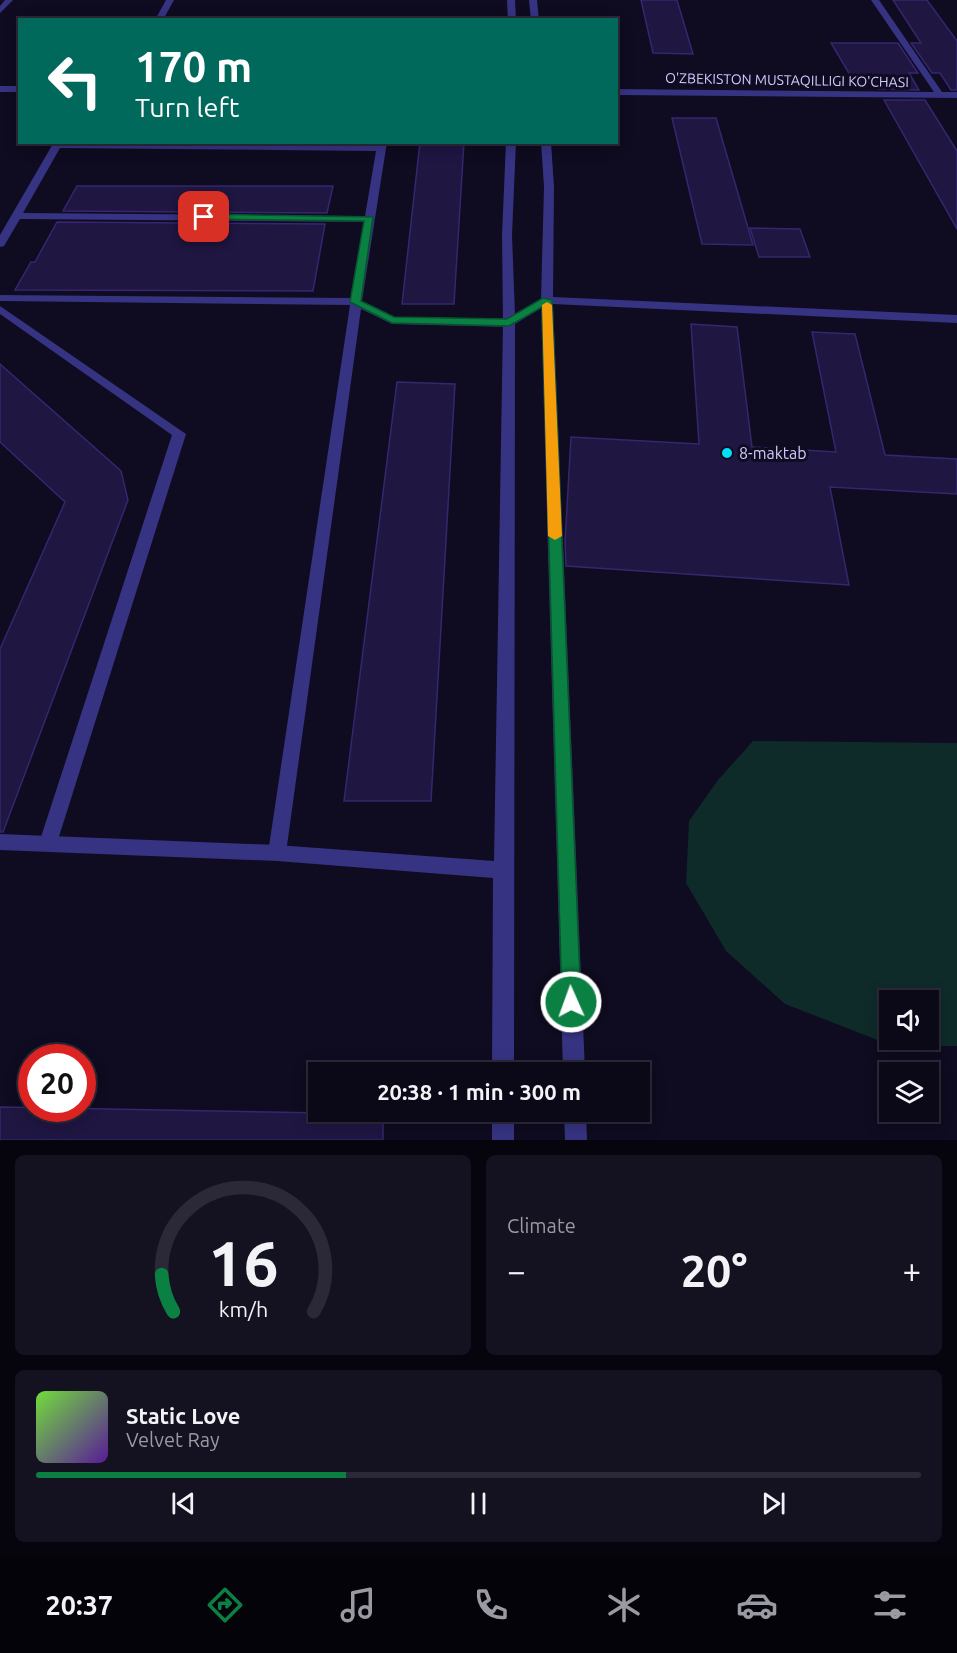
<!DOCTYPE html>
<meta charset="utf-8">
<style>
body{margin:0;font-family:Ubuntu,sans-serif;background:#141121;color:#f1f3f6;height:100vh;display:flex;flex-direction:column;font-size:22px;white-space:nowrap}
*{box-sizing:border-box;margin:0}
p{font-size:20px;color:#9a9aa2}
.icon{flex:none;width:33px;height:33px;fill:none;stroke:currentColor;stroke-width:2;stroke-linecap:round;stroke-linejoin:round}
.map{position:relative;height:1140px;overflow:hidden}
.drawer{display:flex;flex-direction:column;gap:15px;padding:15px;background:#06040d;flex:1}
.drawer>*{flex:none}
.hud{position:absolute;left:18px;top:18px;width:600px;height:126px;border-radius:0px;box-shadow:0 3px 15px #0003,0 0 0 2px #2b2937;background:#00695c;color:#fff;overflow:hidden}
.fabs{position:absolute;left:879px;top:990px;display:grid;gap:12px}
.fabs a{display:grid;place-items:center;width:60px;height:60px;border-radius:0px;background:#0b0818;box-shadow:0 3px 15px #0003,0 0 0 2px #2b2937;font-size:30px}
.speed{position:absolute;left:18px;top:1044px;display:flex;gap:12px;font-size:30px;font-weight:700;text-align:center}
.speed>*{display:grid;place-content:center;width:78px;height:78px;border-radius:50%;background:#0b0818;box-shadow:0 3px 15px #0003,0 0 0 2px #2b2937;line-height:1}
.speed .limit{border:9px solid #d22;background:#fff;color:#111}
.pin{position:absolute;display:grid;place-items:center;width:51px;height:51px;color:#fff;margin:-26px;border-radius:12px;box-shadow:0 3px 9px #0006}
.me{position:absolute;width:66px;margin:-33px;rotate:358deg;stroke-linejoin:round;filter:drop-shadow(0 0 4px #0008)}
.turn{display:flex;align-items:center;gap:21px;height:126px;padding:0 18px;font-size:27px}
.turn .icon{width:78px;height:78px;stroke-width:2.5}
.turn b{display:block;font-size:42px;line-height:51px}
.big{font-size:45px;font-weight:600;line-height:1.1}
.drawer .card{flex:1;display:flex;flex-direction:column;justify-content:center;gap:9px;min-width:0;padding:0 21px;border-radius:9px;background:#141121}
.drawer .dial{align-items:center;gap:0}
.dial svg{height:156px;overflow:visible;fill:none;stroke:#2b2937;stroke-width:7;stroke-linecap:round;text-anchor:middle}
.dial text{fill:#f1f3f6;stroke:none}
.song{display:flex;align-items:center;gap:18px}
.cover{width:72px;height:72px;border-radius:9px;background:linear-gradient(135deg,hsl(100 70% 55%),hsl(270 70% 35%))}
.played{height:6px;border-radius:3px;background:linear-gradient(90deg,#0b8043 35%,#2b2937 35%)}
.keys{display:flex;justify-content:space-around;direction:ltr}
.heat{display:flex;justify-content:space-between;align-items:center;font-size:33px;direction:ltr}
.drawer .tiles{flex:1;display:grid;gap:15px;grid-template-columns:1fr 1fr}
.card:last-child{grid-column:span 2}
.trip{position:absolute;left:308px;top:1062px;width:342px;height:60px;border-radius:0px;background:#0b0818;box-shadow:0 3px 15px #0003,0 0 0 2px #2b2937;font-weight:600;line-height:60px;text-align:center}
.dock{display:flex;height:96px;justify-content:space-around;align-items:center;background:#04030a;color:#9a9aa2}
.dock .icon{width:42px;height:42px}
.dock .selected{color:#0b8043}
.dock b{font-size:27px;color:#f1f3f6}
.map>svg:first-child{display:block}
.green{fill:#0e2a29;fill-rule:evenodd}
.building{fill:#1f1642;stroke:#35276f;stroke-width:1.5}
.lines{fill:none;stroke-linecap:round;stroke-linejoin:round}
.lane{fill:#363382;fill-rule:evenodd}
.street{fill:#363382;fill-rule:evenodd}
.route{fill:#0b8043;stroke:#07532c;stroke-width:1.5}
.slow{fill:#f59e0b}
.poi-dot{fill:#00dff5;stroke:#0f0b20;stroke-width:2}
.labels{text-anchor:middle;stroke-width:6;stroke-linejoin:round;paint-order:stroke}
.far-street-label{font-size:14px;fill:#d0caff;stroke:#0f0b20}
.poi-label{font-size:16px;fill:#d0caff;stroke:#0f0b20;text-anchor:start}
</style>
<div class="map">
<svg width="957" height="1140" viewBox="0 0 957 1140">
<rect width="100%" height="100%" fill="#0f0b20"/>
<path class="green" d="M753,741L957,743V1046H893L785,1004L726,951L686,883L689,821L718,780ZM890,1000H928V1040H890Z"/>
<path class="building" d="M641,0H677L693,54L653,53Z
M893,0H927L957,41V90H951L940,73H932L911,43H921Z
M831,43H898L918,73H909L919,90L878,89L873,80H853Z
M884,100H925L957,151V229Z
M672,118H716L753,245L702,244Z
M420,142H464L454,304H402Z
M77,186H333L327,213L63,211Z
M57,222L325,224L313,291L15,290L31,262H35Z
M750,228L800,229L810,257H759Z
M691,324L737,327L752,447L836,452L812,332L855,334L885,455L957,459V494L830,487L849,585L566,566L565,542L571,437L699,444Z
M0,364L121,471L128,500L3,832H0V649L65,502L0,442Z
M397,382L455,384L431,801H344Z
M0,1107L383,1114V1140H0Z"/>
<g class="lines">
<path class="lane" d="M5,0H13L0,13V6Z
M166,0H174L163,20H155Z
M507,0H515L516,20H508Z
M529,0H537L539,20H531Z
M506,142H516L512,235L515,315L541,299L544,187L541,142H551L554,187L553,297L957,315V323L553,304L585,1072H563L541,308L515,324L514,1072H492L493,878L277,861L0,850V834L277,845L494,861L503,323L502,235Z
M492,1112H514V1140H492Z
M564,1112H586L587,1140H565Z"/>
<path class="street" d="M871,0H879L942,92H957V98L616,95V89L934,92Z
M0,86H20V92H0Z
M54,142L377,145V142H387L362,301L394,317L509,319L515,323L509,327L392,324L361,309L286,853L284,859L277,861L270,859L268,853L350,305L0,301V295L351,298L364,222L20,219L4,246L0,247V235ZM60,148L376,151L365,216L23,213Z
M0,306L186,434L57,843L55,849L48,851L41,849L39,843L172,435L0,314Z"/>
</g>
<path class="route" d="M204,214L373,217L361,301L394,317L507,319L543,298L552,300L581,1002L578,1009L571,1011L565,1009L562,1002L542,307L509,326L392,323L350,302L364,221L201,219L199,217Z"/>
<path class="slow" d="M547,302L552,305L562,536L555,540L548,536L542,305Z"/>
<circle class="poi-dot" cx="727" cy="453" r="6"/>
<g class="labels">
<g class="far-street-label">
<text transform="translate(787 80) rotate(1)" y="5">O'ZBEKISTON MUSTAQILLIGI KO'CHASI</text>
</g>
<g class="poi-label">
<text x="739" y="459">8-maktab</text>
</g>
</g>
</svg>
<div class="fabs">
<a><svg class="icon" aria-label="sound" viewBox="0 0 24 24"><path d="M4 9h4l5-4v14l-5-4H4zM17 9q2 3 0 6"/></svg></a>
<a><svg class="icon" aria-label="layers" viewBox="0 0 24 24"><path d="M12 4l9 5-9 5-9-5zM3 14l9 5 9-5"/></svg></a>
</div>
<div class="speed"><div class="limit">20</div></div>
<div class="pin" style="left:204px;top:217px;background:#d93025"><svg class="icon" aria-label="arrive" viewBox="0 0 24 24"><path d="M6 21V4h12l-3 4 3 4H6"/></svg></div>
<svg class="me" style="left:571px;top:1002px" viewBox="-20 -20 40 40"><circle r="17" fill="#0b8043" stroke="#fff" stroke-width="3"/><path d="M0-11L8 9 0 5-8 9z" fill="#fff"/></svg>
<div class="trip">20:38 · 1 min · 300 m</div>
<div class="hud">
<div class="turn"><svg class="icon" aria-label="left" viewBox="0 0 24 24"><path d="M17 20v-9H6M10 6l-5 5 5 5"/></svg><div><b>170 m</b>Turn left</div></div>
</div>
</div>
<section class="drawer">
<div class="tiles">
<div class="card dial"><svg viewBox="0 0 100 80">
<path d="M14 69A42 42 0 1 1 86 69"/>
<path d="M14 69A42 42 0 0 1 8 50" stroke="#0b8043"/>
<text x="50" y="56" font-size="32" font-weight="700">16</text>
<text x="50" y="72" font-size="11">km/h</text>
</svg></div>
<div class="card"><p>Climate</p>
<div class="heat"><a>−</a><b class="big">20°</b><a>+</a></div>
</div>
<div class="card">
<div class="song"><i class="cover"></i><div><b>Static Love</b><p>Velvet Ray</p></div></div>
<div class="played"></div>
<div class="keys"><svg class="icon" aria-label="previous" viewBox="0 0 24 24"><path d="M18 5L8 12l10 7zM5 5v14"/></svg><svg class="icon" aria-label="pause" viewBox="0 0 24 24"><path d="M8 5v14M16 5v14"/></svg><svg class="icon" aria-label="next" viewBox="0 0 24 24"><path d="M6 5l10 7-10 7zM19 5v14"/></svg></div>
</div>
</div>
</section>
<nav class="dock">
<b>20:37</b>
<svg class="icon selected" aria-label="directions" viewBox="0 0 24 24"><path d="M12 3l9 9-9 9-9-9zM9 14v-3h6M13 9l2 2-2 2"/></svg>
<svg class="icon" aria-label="music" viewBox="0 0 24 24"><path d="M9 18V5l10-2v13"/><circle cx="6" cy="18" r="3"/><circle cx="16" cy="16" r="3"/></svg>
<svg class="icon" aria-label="phone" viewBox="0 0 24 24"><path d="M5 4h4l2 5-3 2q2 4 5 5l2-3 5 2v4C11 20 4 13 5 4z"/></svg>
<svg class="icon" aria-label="climate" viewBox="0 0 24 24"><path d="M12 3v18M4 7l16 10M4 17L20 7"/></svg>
<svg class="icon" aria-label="car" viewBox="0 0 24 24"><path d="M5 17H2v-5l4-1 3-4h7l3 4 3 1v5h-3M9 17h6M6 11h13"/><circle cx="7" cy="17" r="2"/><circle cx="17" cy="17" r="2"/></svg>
<svg class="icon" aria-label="filters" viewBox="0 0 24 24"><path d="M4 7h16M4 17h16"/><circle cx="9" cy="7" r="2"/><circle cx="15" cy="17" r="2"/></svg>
</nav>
